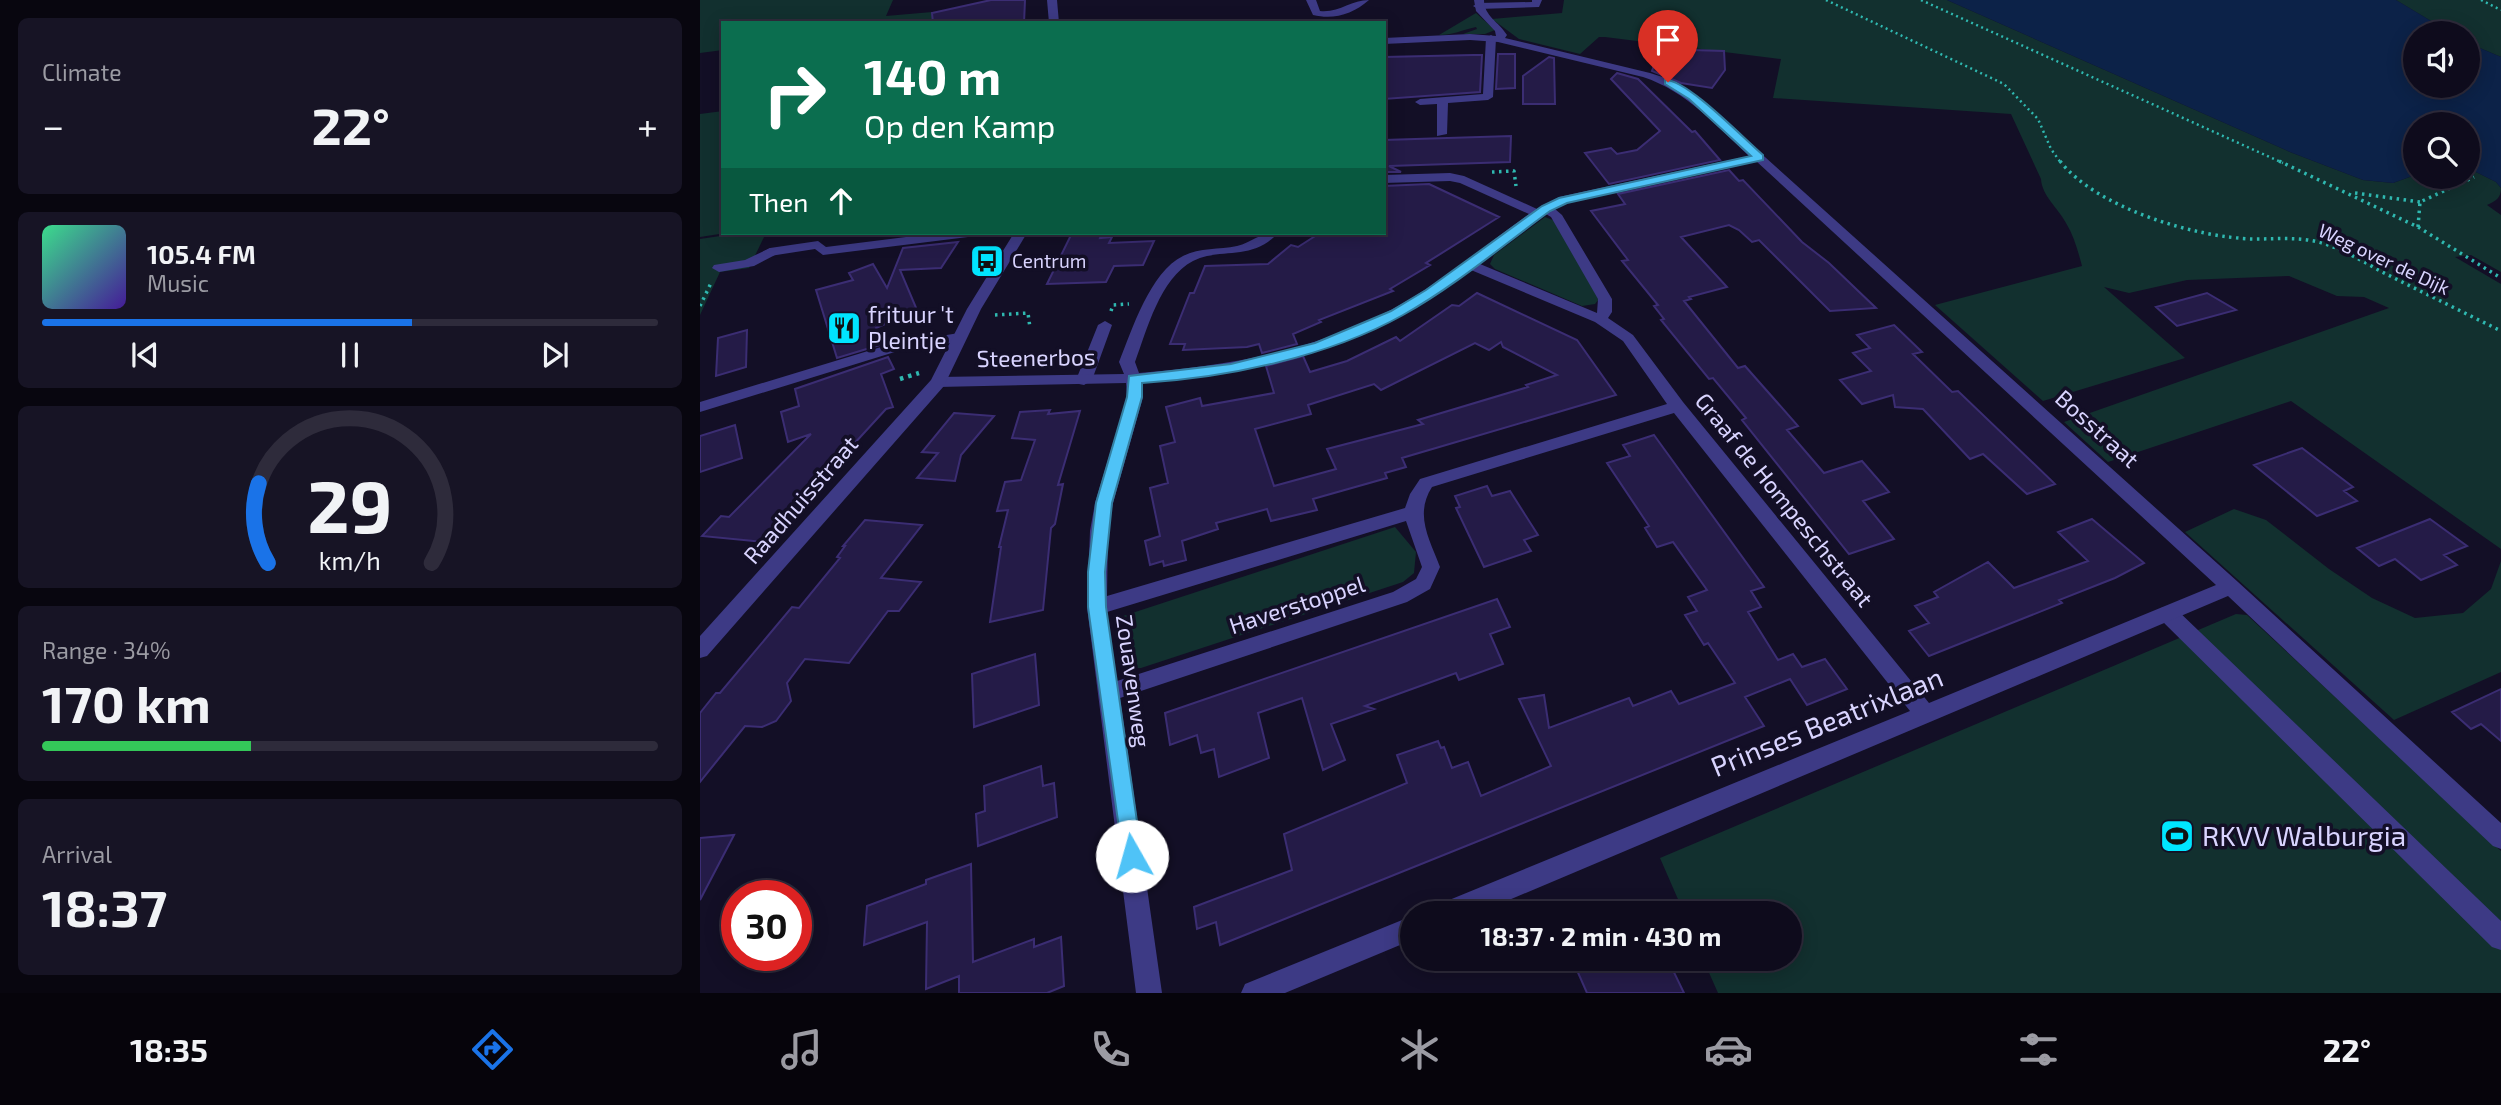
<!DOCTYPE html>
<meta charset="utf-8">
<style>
body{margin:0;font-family:"Exo 2",sans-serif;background:#171425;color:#f1f3f6;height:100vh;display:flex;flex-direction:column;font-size:26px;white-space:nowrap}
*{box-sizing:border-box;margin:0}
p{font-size:23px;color:#9b9ba3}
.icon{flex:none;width:38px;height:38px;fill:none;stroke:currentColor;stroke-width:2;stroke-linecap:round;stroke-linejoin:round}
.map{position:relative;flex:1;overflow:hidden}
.sheet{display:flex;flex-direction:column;gap:18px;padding:18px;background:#08060f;width:700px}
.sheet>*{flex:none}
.banner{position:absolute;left:21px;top:21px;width:665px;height:214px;border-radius:0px;box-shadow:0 4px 18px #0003,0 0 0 2px #2e2b3b;background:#0b6e4f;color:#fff;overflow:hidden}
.fabs{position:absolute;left:1703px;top:21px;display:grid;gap:14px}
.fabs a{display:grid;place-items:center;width:77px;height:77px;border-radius:50%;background:#0e0b1c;box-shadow:0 4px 18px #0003,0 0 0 2px #2e2b3b;font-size:35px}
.speed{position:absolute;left:21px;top:880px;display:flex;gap:14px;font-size:35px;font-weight:700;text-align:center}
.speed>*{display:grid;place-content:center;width:91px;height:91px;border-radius:50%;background:#0e0b1c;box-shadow:0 4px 18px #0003,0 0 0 2px #2e2b3b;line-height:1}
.speed .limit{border:10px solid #d22;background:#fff;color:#111}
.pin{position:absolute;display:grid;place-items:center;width:60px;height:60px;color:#fff;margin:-72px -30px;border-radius:50% 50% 50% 0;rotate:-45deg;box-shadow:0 0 7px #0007}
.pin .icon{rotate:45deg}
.me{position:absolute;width:77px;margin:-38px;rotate:353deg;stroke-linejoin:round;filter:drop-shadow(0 0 5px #0008)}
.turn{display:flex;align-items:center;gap:24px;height:147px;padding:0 28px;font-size:32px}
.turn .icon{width:91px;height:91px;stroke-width:2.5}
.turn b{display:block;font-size:49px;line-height:60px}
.then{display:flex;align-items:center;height:66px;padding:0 28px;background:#0003;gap:14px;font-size:26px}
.big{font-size:52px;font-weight:700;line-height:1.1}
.sheet .tile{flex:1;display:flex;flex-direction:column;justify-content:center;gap:10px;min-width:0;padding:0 24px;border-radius:10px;background:#171425}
.sheet .dial{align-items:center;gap:0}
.dial svg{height:182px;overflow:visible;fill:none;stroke:#2e2b3b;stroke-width:7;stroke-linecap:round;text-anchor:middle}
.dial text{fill:#f1f3f6;stroke:none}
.song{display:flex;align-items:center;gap:21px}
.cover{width:84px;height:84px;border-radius:10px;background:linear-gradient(135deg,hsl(150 70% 55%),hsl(260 70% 35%))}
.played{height:7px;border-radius:4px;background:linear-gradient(90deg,#1a73e8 60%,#2e2b3b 60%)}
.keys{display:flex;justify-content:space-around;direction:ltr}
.heat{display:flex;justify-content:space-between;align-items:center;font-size:38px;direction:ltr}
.charge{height:10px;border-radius:5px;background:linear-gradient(90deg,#34c759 34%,#2e2b3b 0)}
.trip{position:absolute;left:700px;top:901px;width:402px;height:70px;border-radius:35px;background:#0e0b1c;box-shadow:0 4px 18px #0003,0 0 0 2px #2e2b3b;font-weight:700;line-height:70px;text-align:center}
.tab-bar{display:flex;height:112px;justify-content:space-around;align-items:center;background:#06040b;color:#9b9ba3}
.tab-bar .icon{width:49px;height:49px}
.tab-bar .on{color:#1a73e8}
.tab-bar b{font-size:32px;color:#f1f3f6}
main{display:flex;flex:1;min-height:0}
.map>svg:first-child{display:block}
.green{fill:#12302f}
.water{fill:#0c2248}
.building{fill:#241b47;stroke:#3b2d73;stroke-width:2;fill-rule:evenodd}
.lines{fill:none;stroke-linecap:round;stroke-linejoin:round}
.path-far2{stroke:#2fb8b0;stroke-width:2.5;stroke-dasharray:2 3.5;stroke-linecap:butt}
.path-far1{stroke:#2fb8b0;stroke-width:3.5;stroke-dasharray:2.5 4.5;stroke-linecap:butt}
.path{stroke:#2fb8b0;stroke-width:4.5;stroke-dasharray:3.5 5;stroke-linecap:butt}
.service{fill:#3d3a85;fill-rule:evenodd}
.minor{fill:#3d3a85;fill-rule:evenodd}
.tertiary{fill:#3d3a85;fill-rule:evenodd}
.route{fill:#4fc3f7;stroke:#337fa1;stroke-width:2}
.labels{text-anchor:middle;stroke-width:7;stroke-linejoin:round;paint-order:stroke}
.far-street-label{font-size:19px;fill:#d9d4ff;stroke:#130f26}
.far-poi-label{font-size:19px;fill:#d9d4ff;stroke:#130f26;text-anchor:start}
.poi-label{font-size:23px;fill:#d9d4ff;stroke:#130f26;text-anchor:start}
.street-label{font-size:23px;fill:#d9d4ff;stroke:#130f26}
.near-street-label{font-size:28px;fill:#d9d4ff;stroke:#130f26}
.near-poi-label{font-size:28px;fill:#d9d4ff;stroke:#130f26;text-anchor:start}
</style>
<main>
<section class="sheet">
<div class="tile"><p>Climate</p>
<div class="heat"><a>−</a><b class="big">22°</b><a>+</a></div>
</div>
<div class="tile">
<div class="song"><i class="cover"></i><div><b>105.4 FM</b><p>Music</p></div></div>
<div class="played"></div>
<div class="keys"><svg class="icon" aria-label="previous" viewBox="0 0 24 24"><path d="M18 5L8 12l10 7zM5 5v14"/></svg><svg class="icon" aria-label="pause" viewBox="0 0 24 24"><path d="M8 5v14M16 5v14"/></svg><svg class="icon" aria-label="next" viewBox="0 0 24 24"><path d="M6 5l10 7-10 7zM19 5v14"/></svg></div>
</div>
<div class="tile dial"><svg viewBox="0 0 100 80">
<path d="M14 69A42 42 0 1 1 86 69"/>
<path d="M14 69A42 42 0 0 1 10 34" stroke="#1a73e8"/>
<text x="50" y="56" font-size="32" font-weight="700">29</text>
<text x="50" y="72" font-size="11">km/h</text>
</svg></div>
<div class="tile"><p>Range · 34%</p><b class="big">170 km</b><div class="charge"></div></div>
<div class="tile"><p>Arrival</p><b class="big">18:37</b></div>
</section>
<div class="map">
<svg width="1801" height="993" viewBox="0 0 1801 993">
<rect width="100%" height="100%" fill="#130f26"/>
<path class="green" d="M0,0H193L186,16L267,9L263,23H23V50L0,53Z
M864,0H1247L1590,152L1663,180L1693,183L1715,175L1768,177V168L1796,182L1801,188C1801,198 1796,201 1787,205L1801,215V272L1771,255L1755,257L1801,284V549L1591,401L1408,462L1364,422L1689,308L1664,297L1637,296L1589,276L1487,280L1429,293L1404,287L1485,358L1343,401L1235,305L1382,266C1378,251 1374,236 1366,223C1358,208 1342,196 1341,179L1311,114L1073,98L1081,59L905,37H899L880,54L819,39L792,19L862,13Z
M1696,0H1801V57L1768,43V33H1751Z
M776,13L795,30L785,34H763L777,29L776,27C762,30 753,35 739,35Z
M23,111V233H26L0,237V114Z
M845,217L855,221L899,299L895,304L882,306L795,269L790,264L794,255Z
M40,233H66L49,268L20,272L0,315V239Z
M1534,509L1566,520L1629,569L1672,598L1715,618L1763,613L1791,589L1801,561V672L1694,720L1485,532Z
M695,527L716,552L714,573L703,582L441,668H432L423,616Z
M1536,614L1547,615L1801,851V993H1018L1003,959H1090V914L984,913L960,858Z"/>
<path class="water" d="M1247,0H1696L1751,33H1715V86H1768V43L1801,57V188L1796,182L1768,168V124H1715V175L1693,183L1663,180L1590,152Z"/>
<path class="building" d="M291,0H325L324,23H233L232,13Z
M960,49L1024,51L1025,70L1012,88L981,83L952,71Z
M798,54H815V88L796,89Z
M773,55H782L780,92L684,99V57Z
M849,57L854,58L855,104H823V76Z
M917,73L938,79L992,132L995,131L1020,160L909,184L885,153L911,148L917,154L937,150L960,131L911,79Z
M811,136L810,162L689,166L701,172H684V140Z
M1029,170L1039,181L1043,180L1102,242L1129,263L1176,308L1130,311L1059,240L1052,242L1039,230L1029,225L981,237L1027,287L989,297L991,299L984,301L1038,368L1045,366L1098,426L1087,430L1124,473L1162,461L1189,492L1163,501L1194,539L1149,554L1042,420L1046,418L1013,378L1009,379L961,320L964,319L954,306L958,305L922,261L928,260L891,211L925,204L918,194Z
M729,184L799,217L726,263L730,265L690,289L693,291L619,320L621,322L593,334L597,344L562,353L559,344L547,347L483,350L485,344H470L490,293H494L505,266L568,264L591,245L598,247L620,233H684V186Z
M372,233H402L400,238L412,237L409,243L454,241L443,265L414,266L406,282L347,284Z
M258,242L241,268L200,270L217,310L176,328L183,344L137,358L116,290L153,280L149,273L173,264L187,288L203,248Z
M777,293L877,340L916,395L702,458L706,467L685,473L687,478L613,499L617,510L571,521L567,509L516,523L518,529L482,541L486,560L464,566L463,561L450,565L445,541L460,536L450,488L468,483L460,446L475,442L466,407L500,398L502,406L574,393L566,366L603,356L610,372L647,361L696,337L700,341L752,305L759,306ZM801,342L803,347L857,375L826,385L828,387L718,420L723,424L627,449L636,469L574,486L555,429L611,414L608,405L674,384L681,390L775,343L789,350Z
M1507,293L1536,310L1477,326L1456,307Z
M1194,325L1222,352L1213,354L1252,392L1258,391L1355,484L1327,494L1283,454L1270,459L1223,409L1195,407L1193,395L1162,404L1140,380L1171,371L1153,353L1170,348L1157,335Z
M47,330L46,367L16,376L18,338Z
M188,357L194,369L181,374L193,407L186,409L64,542L2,536L21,516L29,517L111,434L88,442L81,412L99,406L95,389Z
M350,410L348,414L380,411L358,485L363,484L355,524L351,528L343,610L290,622L301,547H299L308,510L297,511L305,482L321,480L335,440L312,438L320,412Z
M254,413L294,416L261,455L255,481L217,478L238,453L222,452Z
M35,425L42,458L0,472V436Z
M954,435L1064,587L1051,591L1061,607L1048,612L1078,660L1093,654L1102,667L1125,659L1147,689L1107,705L1090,679L1045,697L1064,726L520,945L516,922L497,929L494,907L592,870L584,834L707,783L697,755L738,741L741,748L744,747L752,768L768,762L781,796L851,766L819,699L844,695L849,728L929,698L933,706L971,691L979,704L1035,683L1008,643L1004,645L985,615L997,611L988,597L1007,590L973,542L957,547L945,528L949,526L907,463L930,456L923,445Z
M1602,448L1653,487L1644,491L1657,501L1617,516L1554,465Z
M787,486L792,496L810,491L838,535L824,540L831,551L784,567L756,508L760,507L755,496Z
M1392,519L1444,563L1415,578L1359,600L1362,603L1229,656L1209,631L1229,623L1215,606L1238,597L1234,592L1288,562L1314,588L1388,561L1358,532Z
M1730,519L1767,546L1744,555L1757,565L1721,580L1695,559L1679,566L1657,548Z
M165,520L222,525L181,578L221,582L199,611H188L149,663L105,659L87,683L91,701L76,721L62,727L45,726L0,782V713L16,693H20L92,607L99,608L140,558L137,557L145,546H143Z
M797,599L810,627L790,634L803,664L759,680L756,673L665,706L674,709L631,724L645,760L623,770L602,698L558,713L569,758L519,777L514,749L501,753L497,735L470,745L465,713Z
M335,654L339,705L274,727L272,674Z
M1801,689V741L1781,724L1771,729L1752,712Z
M341,766L343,786L354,783L357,817L278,846L276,814L285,811L284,786Z
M34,835L0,900V838Z
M271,864L273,962L334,939V947L361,937L364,986L347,993H259V976L226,989L227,922L164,945L167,906L226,884V880Z
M872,959H959L962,967L970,964L984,993H887Z"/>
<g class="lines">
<path class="path-far2" d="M1126,0L1304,84L1338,119L1351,149L1361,163
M1221,0L1583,163
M1781,0L1801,10"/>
<path class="path-far1" d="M1360,161C1396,208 1497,238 1554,239C1580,239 1603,236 1628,245C1648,252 1667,264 1686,274C1724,293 1763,312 1801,331
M1579,161L1718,227L1801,278
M792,172L814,171L816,186
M1655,193L1720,202
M1718,227L1720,202L1774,177
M0,306L12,281
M411,311L413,305L429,304
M295,315L328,313L330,328"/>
<path class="path" d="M200,379L219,373"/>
<path class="service" d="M606,0H616L620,11C639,13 651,0 669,0C653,14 634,20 613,15Z
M832,0H842L839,7L778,9L773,6L778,3L832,2Z
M791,35L796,38L793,97L788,100L748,103L747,134L737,136V104L720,105L715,102L720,99L783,94L786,38Z
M70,248L77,252L75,255L54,266L19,272L12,268L14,265L45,260Z
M405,321L412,325L392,380L384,385L379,384L376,380L398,325Z
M1468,606L1475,608L1801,921V950L1792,947L1461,620L1458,614L1461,608Z"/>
<path class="minor" d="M774,0H784C784,16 799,22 807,35L805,38L950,73L972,80L996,95L1538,582L1801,823V849L1793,846L1528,596L776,914H734L737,905L1210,711L974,413L732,487C714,515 730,540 740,567L730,589L707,602L420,698L462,993H436L387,607L390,531L395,503L427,397L426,383L238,387L230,382L238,377L424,374L419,362C432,330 450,272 483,256C500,247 519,250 537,246C554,242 559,232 578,233C552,262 521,247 493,261C460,278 447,330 435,362L439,373C533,366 630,348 712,298C753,273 788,243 829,214L760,183L750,181L684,183V175L750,173L764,176L837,209L859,197L1049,156C1016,125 986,91 943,77L798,42L770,40L684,44V38L770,34L796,36L795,31L776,11ZM1056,161L1516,585L1229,703L983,402L933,335L908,318L912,312V299L862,215L855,209L867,203ZM846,214L851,217L898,299L897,313L780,264ZM771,270L895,322L923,341L967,404L720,479L710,494L705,508L407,596L408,531L413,503L443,397L442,382C561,374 674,342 771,270ZM706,521L722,567L716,579L693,592L417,681L407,612Z
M238,233H275L268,237L123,255L115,249L70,256L63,252L70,248L118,241L126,247Z
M259,333L266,338L264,341L198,351L0,412V402L191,344Z
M712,916V940L585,993H541L545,984Z"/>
<path class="tertiary" d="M347,0H357L359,23H349Z
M314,233H327L281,309L244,386L7,656L0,658V636L231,380L267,309Z"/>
</g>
<path class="route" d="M965,80C987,79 1044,139 1063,155V160L867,203L850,211C802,246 755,286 703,315C628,357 526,378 442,383V397L412,503L405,572L406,607L442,856L439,864L432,867L424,864L388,607V572L396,503L427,397L429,376L531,364L615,343L691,311L726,290L842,206L859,198L1051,156L989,99L965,84Z"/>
<defs>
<g id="bus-square" transform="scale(1.75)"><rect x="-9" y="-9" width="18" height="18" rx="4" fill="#00e5ff" stroke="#130f26"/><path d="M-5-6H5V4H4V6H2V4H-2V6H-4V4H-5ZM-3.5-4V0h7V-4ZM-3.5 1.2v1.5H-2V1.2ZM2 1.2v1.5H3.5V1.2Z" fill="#111"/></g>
<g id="restaurant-square" transform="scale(1.75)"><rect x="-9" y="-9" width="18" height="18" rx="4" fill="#00e5ff" stroke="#130f26"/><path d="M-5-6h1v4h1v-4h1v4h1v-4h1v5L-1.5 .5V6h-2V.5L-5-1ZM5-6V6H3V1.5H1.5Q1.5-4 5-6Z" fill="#111"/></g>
<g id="stadium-square" transform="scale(1.75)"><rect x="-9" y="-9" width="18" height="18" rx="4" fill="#00e5ff" stroke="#130f26"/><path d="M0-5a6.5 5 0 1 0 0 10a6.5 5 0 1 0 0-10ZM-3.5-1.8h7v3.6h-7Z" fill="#111"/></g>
</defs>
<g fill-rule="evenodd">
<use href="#bus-square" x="287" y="261"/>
<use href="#restaurant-square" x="144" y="328"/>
<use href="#stadium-square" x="1477" y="836"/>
</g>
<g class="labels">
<g class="far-street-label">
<text transform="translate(1684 259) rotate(25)" y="7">Weg over de Dijk</text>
</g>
<g class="far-poi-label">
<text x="312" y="268">Centrum</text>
</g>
<g class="poi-label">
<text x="168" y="323">frituur 't<tspan x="168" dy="26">Pleintje</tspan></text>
</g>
<g class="street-label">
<text transform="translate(336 358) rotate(-1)" y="8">Steenerbos</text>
<text transform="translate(1397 429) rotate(42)" y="8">Bosstraat</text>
<text transform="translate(101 500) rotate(-49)" y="8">Raadhuisstraat</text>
<text transform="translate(1084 500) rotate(51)" y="8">Graaf de Hompeschstraat</text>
<text transform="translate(597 605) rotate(-18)" y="8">Haverstoppel</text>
<text transform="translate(433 681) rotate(82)" y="8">Zouavenweg</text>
</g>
<g class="near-street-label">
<text transform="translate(1127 722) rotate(-22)" y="10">Prinses Beatrixlaan</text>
</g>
<g class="near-poi-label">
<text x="1502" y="846">RKVV Walburgia</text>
</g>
</g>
</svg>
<div class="fabs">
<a><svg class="icon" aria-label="sound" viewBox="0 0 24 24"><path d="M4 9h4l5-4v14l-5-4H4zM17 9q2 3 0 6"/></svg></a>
<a><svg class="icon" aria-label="search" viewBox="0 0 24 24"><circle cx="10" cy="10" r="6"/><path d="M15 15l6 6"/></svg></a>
</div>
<div class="speed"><div class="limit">30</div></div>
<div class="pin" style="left:968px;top:82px;background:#d93025"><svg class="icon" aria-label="arrive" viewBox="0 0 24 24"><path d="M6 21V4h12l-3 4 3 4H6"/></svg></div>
<svg class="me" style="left:432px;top:856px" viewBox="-20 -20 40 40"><circle r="19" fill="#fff"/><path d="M0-13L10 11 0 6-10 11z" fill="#4fc3f7"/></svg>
<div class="trip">18:37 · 2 min · 430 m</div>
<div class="banner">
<div class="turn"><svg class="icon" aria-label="right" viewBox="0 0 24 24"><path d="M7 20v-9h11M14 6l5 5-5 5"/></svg><div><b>140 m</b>Op den Kamp</div></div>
<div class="then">Then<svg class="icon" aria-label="ahead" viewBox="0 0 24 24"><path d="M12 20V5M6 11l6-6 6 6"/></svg></div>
</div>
</div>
</main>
<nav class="tab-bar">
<b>18:35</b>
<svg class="icon on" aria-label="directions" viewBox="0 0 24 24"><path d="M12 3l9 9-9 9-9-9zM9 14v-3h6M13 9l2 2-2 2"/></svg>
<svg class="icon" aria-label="music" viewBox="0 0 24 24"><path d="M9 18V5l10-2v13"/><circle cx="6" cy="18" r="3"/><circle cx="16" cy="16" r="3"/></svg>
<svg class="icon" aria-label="phone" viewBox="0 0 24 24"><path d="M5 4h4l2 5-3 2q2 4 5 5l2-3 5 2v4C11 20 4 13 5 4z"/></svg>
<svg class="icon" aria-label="climate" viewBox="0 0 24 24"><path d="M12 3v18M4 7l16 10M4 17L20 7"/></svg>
<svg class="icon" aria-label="car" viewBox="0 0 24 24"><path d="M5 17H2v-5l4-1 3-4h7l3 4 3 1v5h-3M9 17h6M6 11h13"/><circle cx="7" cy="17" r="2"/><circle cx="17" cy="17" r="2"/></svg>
<svg class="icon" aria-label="filters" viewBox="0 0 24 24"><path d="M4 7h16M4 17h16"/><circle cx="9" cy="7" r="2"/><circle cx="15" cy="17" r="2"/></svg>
<b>22°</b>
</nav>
